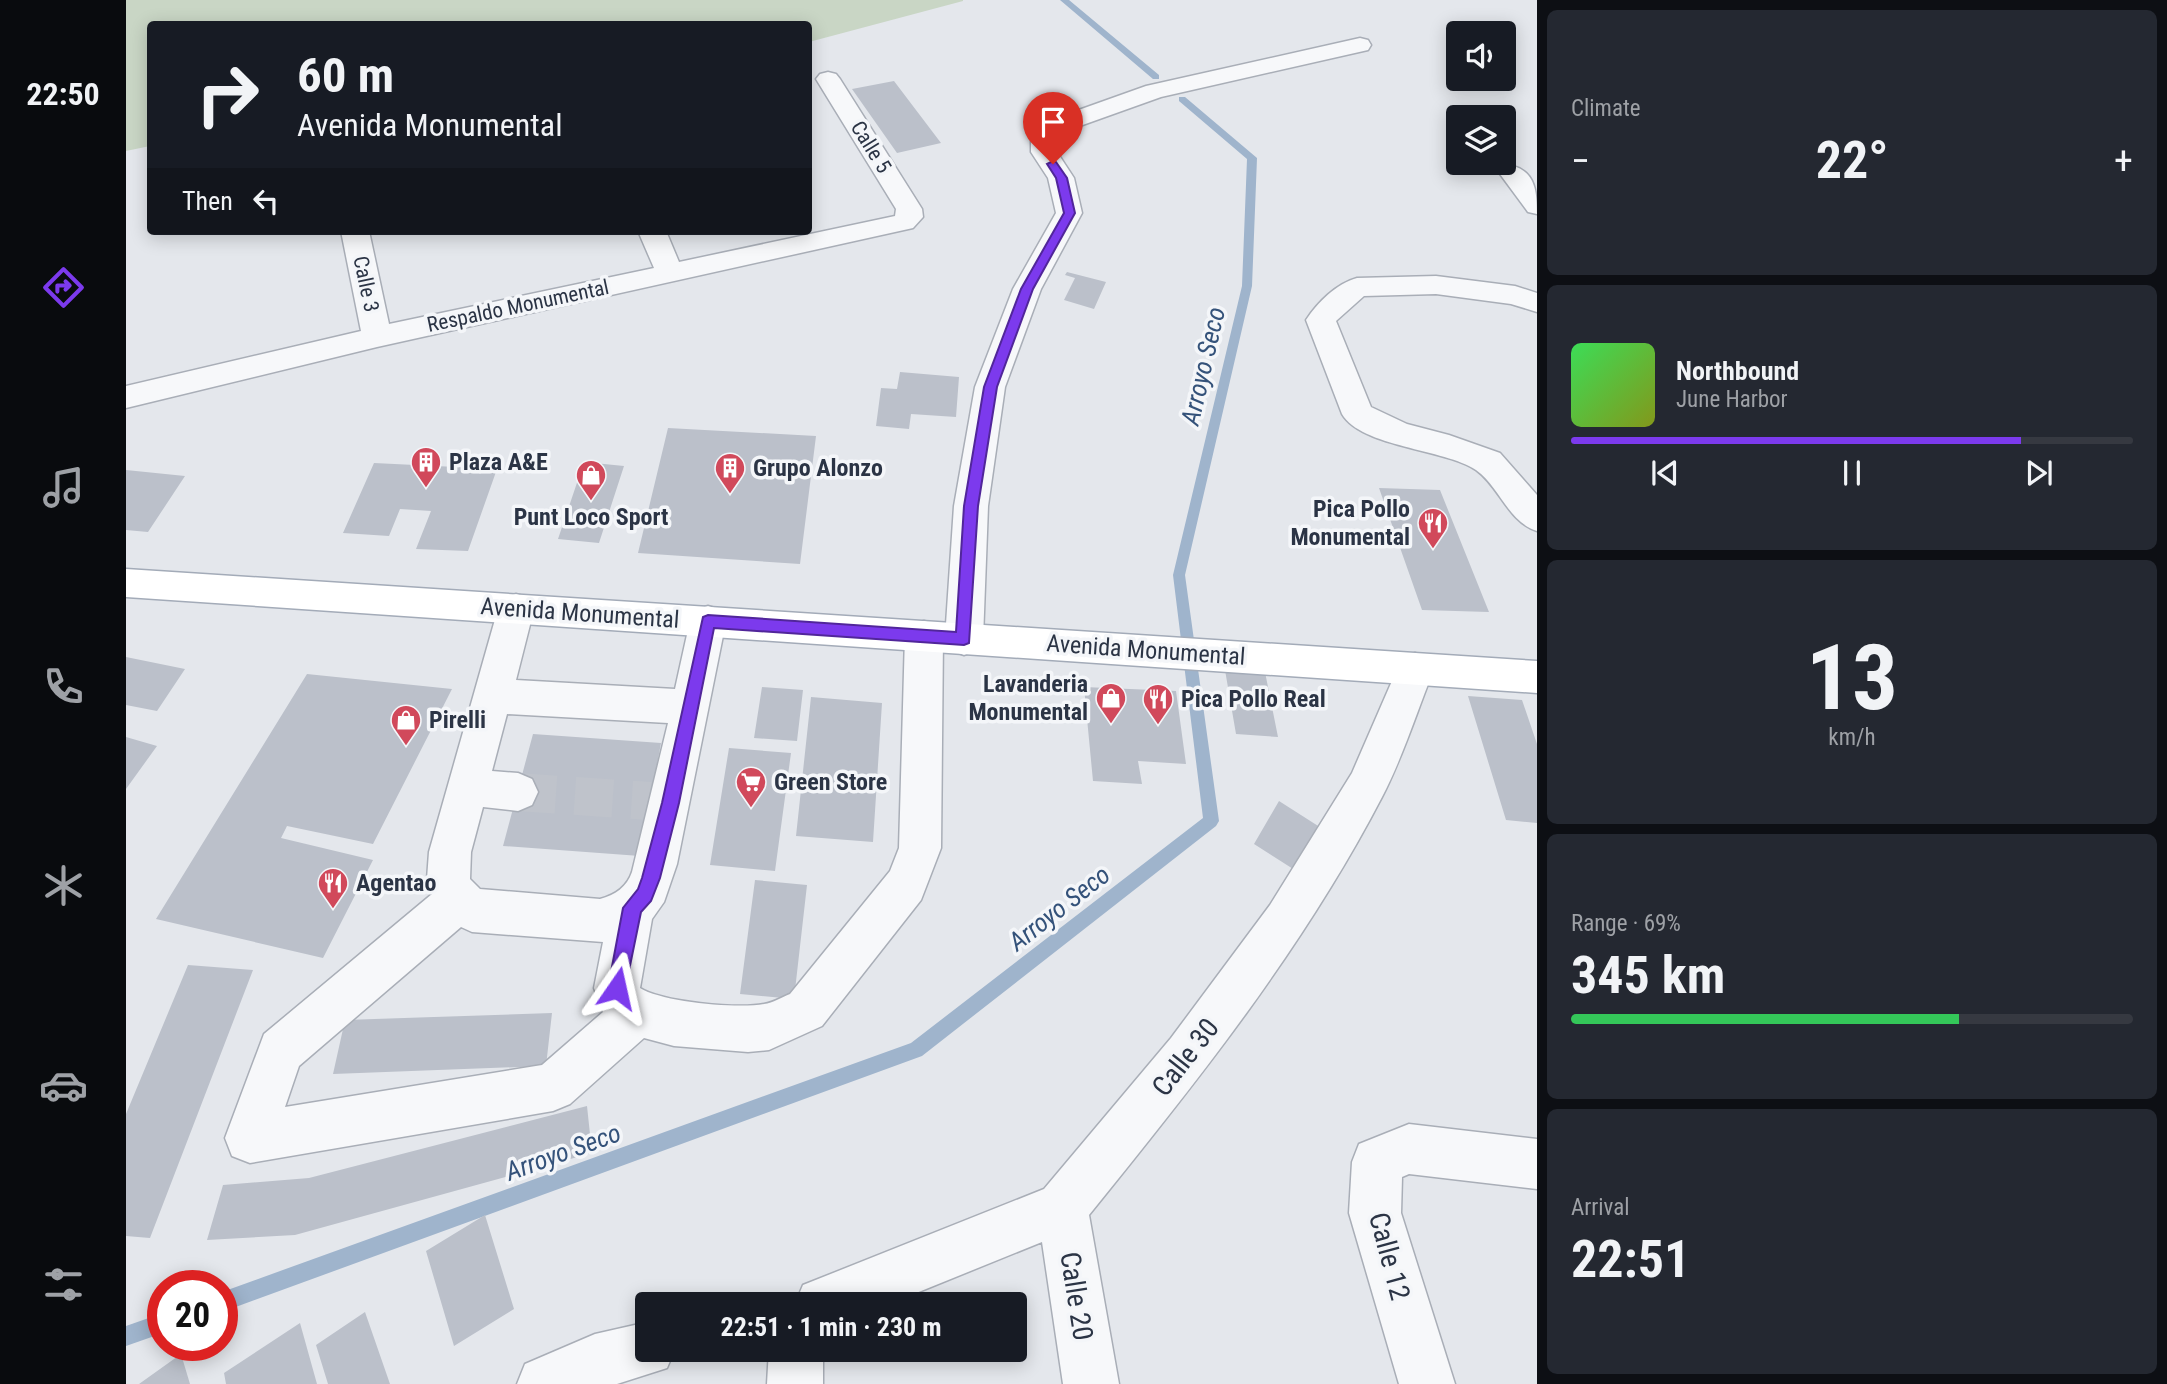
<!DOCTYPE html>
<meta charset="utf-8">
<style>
body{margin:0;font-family:"Roboto Condensed",sans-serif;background:#242831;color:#f1f3f6;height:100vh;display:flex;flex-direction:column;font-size:26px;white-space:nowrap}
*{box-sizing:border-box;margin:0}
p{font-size:23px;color:#9ea1a6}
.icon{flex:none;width:38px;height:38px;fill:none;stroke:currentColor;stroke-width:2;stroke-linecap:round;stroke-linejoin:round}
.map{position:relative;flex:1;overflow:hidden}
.details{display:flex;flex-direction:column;gap:10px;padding:10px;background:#0d0f14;width:630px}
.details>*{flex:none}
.hud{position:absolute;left:21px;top:21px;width:665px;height:214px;border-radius:7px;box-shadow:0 4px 18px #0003;background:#171b24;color:#f1f3f6;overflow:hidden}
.fabs{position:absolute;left:1320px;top:21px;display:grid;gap:14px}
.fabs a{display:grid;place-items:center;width:70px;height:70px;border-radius:7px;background:#171b24;box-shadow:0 4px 18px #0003;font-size:35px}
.speed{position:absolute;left:21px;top:1270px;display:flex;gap:14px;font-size:35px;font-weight:700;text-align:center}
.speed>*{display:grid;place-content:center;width:91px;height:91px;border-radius:50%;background:#171b24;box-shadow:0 4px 18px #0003;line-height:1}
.speed .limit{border:10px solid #d22;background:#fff;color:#111}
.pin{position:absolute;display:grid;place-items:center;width:60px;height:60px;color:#fff;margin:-72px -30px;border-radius:50% 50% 50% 0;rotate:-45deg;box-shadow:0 0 7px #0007}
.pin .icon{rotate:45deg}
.me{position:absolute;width:77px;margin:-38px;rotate:11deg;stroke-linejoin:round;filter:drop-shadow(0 0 5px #0008)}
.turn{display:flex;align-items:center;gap:24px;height:147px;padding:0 35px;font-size:32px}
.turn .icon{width:91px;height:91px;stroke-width:2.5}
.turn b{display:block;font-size:49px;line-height:60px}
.then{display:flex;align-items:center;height:66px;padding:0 35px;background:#0003;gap:14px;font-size:26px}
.big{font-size:52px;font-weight:700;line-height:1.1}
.details .tile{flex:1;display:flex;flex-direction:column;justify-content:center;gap:10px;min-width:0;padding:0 24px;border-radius:10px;background:#242831}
.details .dial{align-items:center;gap:0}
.dial b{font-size:91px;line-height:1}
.song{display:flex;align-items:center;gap:21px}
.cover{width:84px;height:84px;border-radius:10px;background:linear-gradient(135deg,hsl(130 70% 55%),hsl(70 70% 35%))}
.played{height:7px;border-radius:4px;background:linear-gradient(90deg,#7c3aed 80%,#363941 80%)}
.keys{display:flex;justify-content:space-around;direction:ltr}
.heat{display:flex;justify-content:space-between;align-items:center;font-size:38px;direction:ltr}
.charge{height:10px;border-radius:5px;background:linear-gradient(90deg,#34c759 69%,#363941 0)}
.trip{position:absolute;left:509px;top:1292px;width:392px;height:70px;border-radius:7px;background:#171b24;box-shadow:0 4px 18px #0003;font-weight:700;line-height:70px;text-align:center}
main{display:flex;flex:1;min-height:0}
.menu{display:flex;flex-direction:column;width:126px;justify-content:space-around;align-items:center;background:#090b0e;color:#9ea1a6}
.menu .icon{width:49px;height:49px}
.menu .active{color:#7c3aed}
.menu b{font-size:32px;color:#f1f3f6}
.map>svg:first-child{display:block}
.green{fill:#c9d6c5}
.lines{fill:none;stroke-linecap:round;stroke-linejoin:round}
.stream{fill:#9fb4cc;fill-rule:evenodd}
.building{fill:#bbc0ca}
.minor-tunnel{stroke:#bfc3cb;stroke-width:38;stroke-dasharray:38 19;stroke-linecap:butt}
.minor-casing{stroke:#a9aeb7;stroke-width:3}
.major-casing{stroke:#a3abb8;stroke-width:3}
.minor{fill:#f7f8fa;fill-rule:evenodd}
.major{fill:#fff;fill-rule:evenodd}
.route{fill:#7c3aed;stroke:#51269a;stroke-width:2}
.labels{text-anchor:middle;stroke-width:7;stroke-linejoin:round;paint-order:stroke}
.far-street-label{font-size:21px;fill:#2b3445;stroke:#f4f6f9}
.poi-label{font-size:24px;font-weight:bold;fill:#2b3445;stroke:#f4f6f9;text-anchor:start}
.street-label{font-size:24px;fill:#2b3445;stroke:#f4f6f9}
.water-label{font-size:26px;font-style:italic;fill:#34527a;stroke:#f4f6f9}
.near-street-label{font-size:28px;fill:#2b3445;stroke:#f4f6f9}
</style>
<main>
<nav class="menu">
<b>22:50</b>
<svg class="icon active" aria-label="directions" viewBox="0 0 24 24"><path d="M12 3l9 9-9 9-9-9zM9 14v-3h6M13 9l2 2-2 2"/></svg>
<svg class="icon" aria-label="music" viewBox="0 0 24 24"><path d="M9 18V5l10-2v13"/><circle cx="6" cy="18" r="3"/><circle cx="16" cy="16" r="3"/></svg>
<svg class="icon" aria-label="phone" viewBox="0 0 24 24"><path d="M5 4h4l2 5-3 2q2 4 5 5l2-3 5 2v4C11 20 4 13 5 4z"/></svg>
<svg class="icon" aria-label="climate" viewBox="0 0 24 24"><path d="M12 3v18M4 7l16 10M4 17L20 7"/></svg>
<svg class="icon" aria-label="car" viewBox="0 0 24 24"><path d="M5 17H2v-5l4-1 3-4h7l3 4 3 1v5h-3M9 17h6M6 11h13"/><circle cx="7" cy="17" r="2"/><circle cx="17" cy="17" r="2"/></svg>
<svg class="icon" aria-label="filters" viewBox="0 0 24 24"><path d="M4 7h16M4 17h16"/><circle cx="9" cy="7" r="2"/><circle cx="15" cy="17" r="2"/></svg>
</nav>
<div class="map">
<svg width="1411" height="1384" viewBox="0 0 1411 1384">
<rect width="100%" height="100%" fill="#e4e7ec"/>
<path class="green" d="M0,0H837V1L683,42L682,24H24V146L0,151Z"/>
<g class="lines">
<path class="stream" d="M934,0H943L1033,75V79H1027Z
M1053,97H1059L1131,158L1126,286L1059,575L1093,821L1090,826L796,1056L96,1312V1292L785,1043L1077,818L1047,575L1116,286L1121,159L1053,101Z
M37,1313V1333L0,1346V1326Z"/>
</g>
<path class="building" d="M768,81L815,143L771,153L726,89Z
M941,272L980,282L968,309L938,300L949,278L939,275Z
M774,372L833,377L830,417L785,414L783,429L750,426L755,388L771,389Z
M542,428L690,436L674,564L512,553Z
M458,462L498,466L473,543L432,539Z
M248,463L371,469L342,551L290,549L305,511L274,509L263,536L217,533Z
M0,470L59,476L22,532L0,530Z
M1253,488L1314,490L1363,612L1296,610Z
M0,657L59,669L31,711L0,705Z
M1099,670L1139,672L1152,737L1110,734Z
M181,674L326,689L247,844L161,826L155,838L247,860L197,958L30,919Z
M636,687L677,690L671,741L628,738Z
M958,687L1050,691L1060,764L1012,761L1016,784L967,781Z
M1342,696L1396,700L1411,744V823L1380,820Z
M685,697L756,703L747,842L670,836Z
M407,734L535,743L514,856L377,846Z
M0,737L31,746L0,789Z
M603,748L665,753L649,871L584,865Z
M1153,801L1200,831L1175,874L1128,844Z
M629,880L681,885L668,999L614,994Z
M62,965L127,970L24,1238L0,1236V1114Z
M426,1013L420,1066L207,1074L219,1020Z
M461,1106L466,1153L169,1235L81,1240L97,1185L183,1178Z
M359,1215L388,1309L328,1346L300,1251Z
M239,1312L264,1384H202L190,1345Z
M174,1323L191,1384H100L98,1373Z
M55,1354L64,1384H13Z"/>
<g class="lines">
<path class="minor-tunnel" d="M392,792L524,801"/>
<g class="minor-casing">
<path id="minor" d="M1234,38L1242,40L1245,45L1242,50L1035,97L937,132L930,139L931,152L948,178L956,213L915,289L879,387L862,506L857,639L851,650L838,655L825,650L819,639L828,506L849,387L887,289L930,213L922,178L905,152V137L919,122L1020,86Z
M702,72L710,74L714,79L796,209L797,217L787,228L251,347L0,408V386L235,331L215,231H243L263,324L528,268L512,231H540L553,262L769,216L770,209L690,79L694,74Z
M1387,166C1410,172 1411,194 1411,214L1402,212L1374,174L1378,169Z
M1310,276L1389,286L1411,293V312L1385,304L1310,294L1238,296L1210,321L1245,407L1281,424L1323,435L1374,453L1411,495V531C1382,522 1374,487 1350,470C1319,449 1235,447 1216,414L1180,320C1192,302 1210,284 1231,278Z
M390,594L403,598L408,609L390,680L549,689L564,621L569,610L582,606L595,610L600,621L551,864L538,902L526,919L514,988C536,1002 612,1009 638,1004C647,1003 656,997 664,994L764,871L773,848L779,636L785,625L798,621L811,625L817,636L815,848L795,900L696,1026L643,1050L622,1052L548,1046L518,1038L444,1104L427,1111L124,1163L106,1156L99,1138L138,1034L306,894L301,879L303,852L372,609L377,598ZM381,714L542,723L506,872C501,887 489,895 474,899L354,889L344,879L345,852L357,807L392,811L406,805L412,792L406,779L392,773L366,771ZM335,927L346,932L477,942L468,988L477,1012L416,1065L159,1107L173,1066Z
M1289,653L1302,658L1308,669C1291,711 1277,757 1256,797C1177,949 1070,1083 963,1215L993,1384H937L916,1242L763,1304H669L677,1285L918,1189L1045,1038L1144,905L1226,773L1276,658Z
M1283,1124L1411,1139V1189L1283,1174L1276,1177L1275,1213L1329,1384H1273L1223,1213L1226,1162L1233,1144Z
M522,1322V1349H549L541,1368L491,1384H391L399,1364L469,1334Z
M643,1349H697V1384H641Z"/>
</g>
<g class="major-casing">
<path id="major" d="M0,569L1411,661V693L0,597Z"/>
</g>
<use href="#minor" class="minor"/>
<use href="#major" class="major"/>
</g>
<path class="route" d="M927,161L930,162L941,178L949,213L907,289L871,387L852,506L843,643L838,645L588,628L553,803L534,878L525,901L515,912L498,995L491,998L485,995L482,988L497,908L512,889L516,878L536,803L577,617L582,615L830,632L838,506L858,387L895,289L938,213L930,178L921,164Z"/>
<defs>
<g id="building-pin" transform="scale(1.575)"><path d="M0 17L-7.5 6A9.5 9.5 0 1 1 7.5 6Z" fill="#d1495b" stroke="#f4f6f9"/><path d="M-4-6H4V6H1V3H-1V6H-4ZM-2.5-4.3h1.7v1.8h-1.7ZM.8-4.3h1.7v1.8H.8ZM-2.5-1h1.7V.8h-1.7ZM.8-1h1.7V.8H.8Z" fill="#fff"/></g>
<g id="shop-pin" transform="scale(1.575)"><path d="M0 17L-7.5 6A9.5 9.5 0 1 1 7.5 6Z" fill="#d1495b" stroke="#f4f6f9"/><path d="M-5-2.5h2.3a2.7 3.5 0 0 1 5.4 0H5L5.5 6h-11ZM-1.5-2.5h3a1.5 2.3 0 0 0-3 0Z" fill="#fff"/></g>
<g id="restaurant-pin" transform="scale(1.575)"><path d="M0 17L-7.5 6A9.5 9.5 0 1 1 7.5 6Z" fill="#d1495b" stroke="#f4f6f9"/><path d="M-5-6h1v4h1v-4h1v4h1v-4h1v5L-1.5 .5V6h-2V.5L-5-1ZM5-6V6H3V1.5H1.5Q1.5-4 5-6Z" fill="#fff"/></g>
<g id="supermarket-pin" transform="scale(1.575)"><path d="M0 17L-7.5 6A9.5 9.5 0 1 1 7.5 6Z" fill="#d1495b" stroke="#f4f6f9"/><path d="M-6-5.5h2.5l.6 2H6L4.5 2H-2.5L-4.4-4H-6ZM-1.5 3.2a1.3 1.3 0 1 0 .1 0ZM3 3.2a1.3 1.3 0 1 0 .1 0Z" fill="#fff"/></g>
</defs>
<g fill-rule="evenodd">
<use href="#building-pin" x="300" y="462"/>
<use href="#building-pin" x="604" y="468"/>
<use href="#shop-pin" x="465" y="475"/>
<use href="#restaurant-pin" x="1307" y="523"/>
<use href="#shop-pin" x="985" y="698"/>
<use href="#restaurant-pin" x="1032" y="699"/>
<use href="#shop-pin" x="280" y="720"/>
<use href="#supermarket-pin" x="625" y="782"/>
<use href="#restaurant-pin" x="207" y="883"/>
</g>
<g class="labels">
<g class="far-street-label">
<text transform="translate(745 147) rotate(58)" y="7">Calle 5</text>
<text transform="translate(240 284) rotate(78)" y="7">Calle 3</text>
<text transform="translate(392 306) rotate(-12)" y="7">Respaldo Monumental</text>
</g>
<g class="poi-label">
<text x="323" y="470">Plaza A&amp;E</text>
<text x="627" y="476">Grupo Alonzo</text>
<text x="1284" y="517" text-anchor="end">Pica Pollo<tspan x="1284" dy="28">Monumental</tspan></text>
<text x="465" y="525" text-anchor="middle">Punt Loco Sport</text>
<text x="962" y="692" text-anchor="end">Lavanderia<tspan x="962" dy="28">Monumental</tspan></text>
<text x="1055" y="707">Pica Pollo Real</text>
<text x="303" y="728">Pirelli</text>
<text x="648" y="790">Green Store</text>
<text x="230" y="891">Agentao</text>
</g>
<g class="street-label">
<text transform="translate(454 613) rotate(4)" y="8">Avenida Monumental</text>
<text transform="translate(1020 650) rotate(4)" y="8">Avenida Monumental</text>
</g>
<g class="water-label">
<text transform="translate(1077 366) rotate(-77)" y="9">Arroyo Seco</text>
<text transform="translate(933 908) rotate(-38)" y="9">Arroyo Seco</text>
<text transform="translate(437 1152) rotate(-20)" y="9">Arroyo Seco</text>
</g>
<g class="near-street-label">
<text transform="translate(1059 1057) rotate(-52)" y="10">Calle 30</text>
<text transform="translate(1264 1256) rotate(75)" y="10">Calle 12</text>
<text transform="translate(951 1296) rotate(81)" y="10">Calle 20</text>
</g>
</g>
</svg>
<div class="fabs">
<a><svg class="icon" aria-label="sound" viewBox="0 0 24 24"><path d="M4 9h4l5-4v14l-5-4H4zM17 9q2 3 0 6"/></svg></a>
<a><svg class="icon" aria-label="layers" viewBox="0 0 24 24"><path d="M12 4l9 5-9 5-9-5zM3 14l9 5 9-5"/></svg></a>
</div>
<div class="speed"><div class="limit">20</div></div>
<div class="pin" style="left:927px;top:164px;background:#d93025"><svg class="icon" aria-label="arrive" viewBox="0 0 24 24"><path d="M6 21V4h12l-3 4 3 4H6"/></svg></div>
<svg class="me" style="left:491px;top:988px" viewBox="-20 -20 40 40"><path d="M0-17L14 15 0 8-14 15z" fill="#7c3aed" stroke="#fff" stroke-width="4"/></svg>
<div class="trip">22:51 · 1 min · 230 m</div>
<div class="hud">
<div class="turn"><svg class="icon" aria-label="right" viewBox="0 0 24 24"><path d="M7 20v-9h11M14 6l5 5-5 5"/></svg><div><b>60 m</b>Avenida Monumental</div></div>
<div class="then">Then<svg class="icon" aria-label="left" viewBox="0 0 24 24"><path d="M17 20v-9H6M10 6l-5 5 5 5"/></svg></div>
</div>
</div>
<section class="details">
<div class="tile"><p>Climate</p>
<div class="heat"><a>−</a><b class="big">22°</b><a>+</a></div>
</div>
<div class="tile">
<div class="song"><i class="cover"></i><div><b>Northbound</b><p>June Harbor</p></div></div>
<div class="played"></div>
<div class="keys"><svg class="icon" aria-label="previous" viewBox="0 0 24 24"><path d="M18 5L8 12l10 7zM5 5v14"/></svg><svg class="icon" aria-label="pause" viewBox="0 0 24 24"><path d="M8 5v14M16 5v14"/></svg><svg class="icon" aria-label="next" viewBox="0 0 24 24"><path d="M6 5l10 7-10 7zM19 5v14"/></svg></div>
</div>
<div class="tile dial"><b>13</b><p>km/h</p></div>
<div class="tile"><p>Range · 69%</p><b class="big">345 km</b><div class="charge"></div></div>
<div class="tile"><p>Arrival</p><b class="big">22:51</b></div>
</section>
</main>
